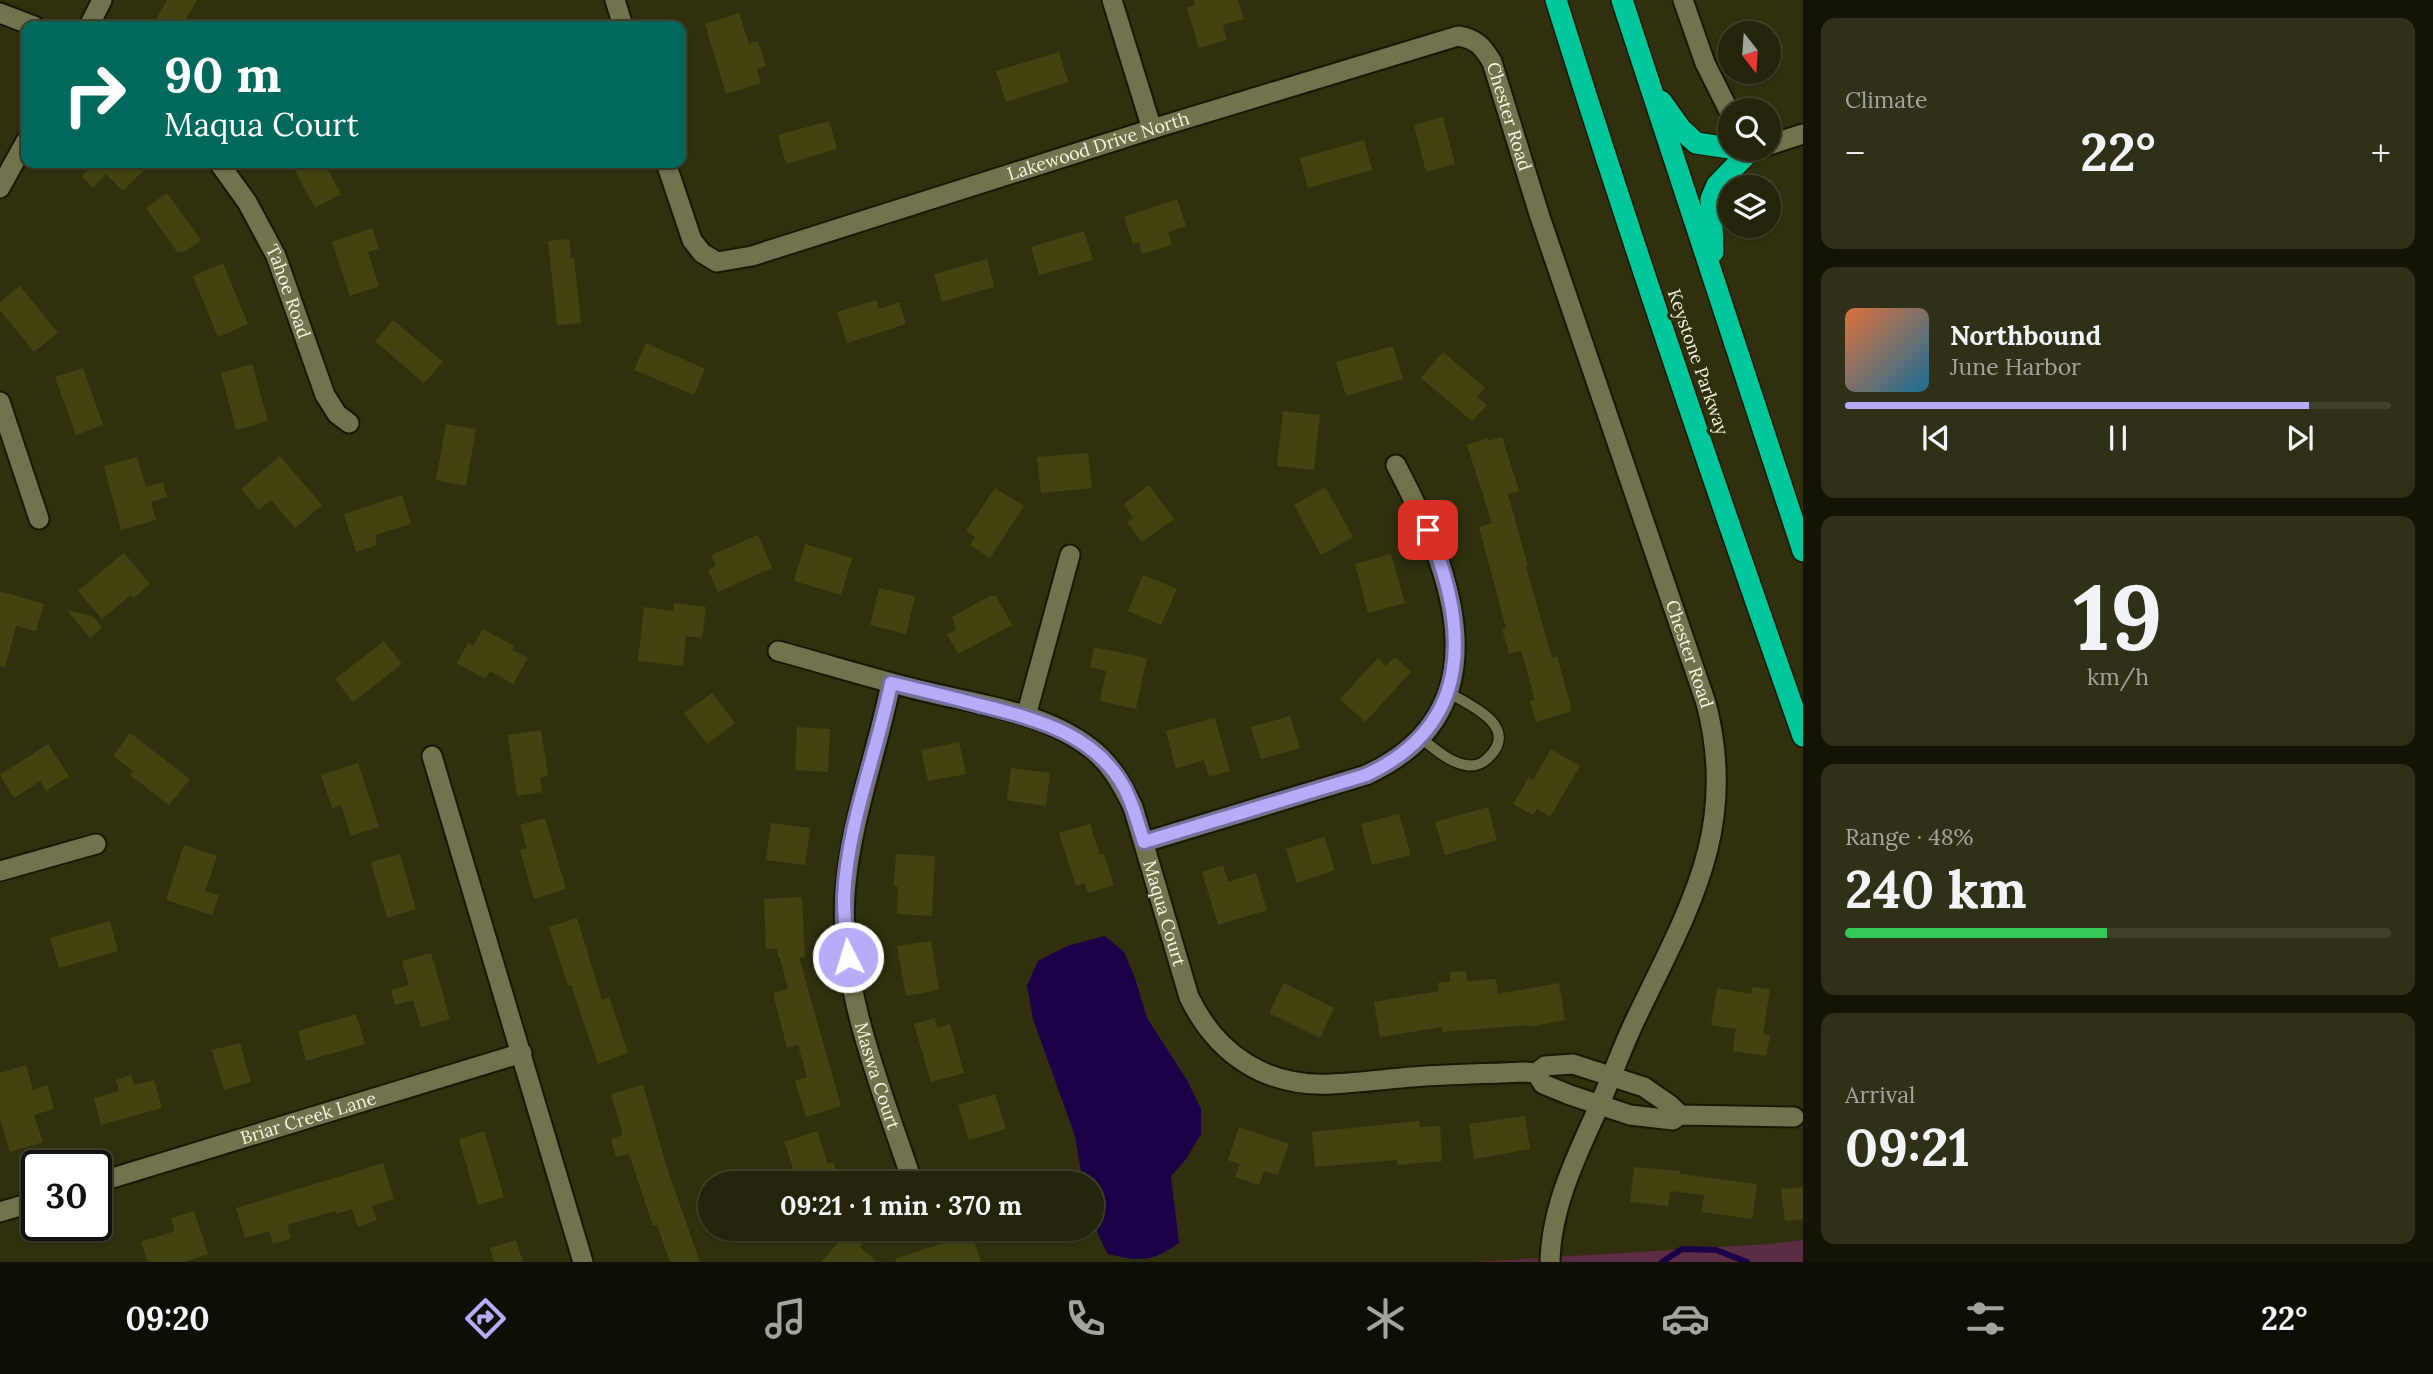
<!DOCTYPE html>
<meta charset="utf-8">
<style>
body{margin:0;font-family:Lora,serif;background:#303018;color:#f1f3f6;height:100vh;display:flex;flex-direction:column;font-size:26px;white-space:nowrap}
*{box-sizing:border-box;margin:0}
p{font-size:23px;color:#a3a49c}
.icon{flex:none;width:38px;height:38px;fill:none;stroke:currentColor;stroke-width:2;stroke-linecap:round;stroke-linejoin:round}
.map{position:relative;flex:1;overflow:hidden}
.sheet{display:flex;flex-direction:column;gap:18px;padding:18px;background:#141406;width:630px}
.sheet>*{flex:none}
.top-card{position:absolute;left:21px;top:21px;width:665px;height:147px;border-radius:14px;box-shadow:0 2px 5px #0004,0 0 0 2px #41412b;background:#00695c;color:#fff;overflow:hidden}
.needle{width:46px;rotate:163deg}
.fabs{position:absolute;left:1718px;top:21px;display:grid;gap:14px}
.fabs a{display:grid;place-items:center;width:63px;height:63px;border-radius:50%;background:#24240a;box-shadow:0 2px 5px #0004,0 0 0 2px #41412b;font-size:35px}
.speed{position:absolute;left:21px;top:1150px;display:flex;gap:14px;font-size:35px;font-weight:700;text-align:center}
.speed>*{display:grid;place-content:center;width:91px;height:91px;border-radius:50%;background:#24240a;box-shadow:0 2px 5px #0004,0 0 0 2px #41412b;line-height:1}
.speed .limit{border:4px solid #111;border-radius:10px;background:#fff;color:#111}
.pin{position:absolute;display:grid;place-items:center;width:60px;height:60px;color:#fff;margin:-30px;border-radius:14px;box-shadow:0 4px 10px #0006}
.me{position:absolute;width:77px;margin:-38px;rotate:355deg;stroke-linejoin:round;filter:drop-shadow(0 0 5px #0008)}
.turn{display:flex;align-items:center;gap:24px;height:147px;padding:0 28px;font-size:32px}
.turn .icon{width:91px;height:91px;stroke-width:2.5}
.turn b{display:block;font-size:49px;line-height:60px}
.big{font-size:52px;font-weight:800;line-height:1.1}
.sheet .tile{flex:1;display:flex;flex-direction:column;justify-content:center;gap:10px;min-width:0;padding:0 24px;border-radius:14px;background:#303018}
.sheet .dial{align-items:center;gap:0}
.dial b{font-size:91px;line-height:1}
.song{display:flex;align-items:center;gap:21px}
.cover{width:84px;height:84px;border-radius:10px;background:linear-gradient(135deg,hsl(20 70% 55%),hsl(200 70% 35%))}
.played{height:7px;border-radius:4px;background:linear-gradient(90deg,#b6acf8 85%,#41412b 85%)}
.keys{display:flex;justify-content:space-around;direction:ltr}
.heat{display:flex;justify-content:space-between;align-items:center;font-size:38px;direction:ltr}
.charge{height:10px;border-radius:5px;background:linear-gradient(90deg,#34c759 48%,#41412b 0)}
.trip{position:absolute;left:698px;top:1171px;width:406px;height:70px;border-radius:35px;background:#24240a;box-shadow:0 2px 5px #0004,0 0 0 2px #41412b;font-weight:800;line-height:70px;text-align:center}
.menu{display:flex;height:112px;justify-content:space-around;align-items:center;background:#0e0e04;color:#a3a49c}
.menu .icon{width:49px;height:49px}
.menu .current{color:#b6acf8}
.menu b{font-size:32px;color:#f1f3f6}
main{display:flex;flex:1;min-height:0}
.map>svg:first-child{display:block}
.green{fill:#5c2c44}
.water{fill:#1b0248}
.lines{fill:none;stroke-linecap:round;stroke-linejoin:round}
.stream{stroke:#1b0248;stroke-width:6}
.building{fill:#434311}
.service-casing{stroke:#181801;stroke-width:13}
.minor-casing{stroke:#181801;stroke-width:23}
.motorway-casing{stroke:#181801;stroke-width:24}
.service{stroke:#71734f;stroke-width:10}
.minor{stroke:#71734f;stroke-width:19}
.motorway{stroke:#00c89c;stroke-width:21}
.route-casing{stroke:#7670a1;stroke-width:18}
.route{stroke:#b6acf8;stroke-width:12}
.labels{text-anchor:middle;stroke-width:7;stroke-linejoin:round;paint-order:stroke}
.street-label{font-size:18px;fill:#f5f6e2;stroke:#30300e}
</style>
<main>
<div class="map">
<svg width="1803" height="1262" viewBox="0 0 1803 1262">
<rect width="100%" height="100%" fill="#30300e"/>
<path class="green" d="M1803,1240V1262H1475L1770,1244Z"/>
<path class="water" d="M1105,936L1124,952L1135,978L1147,1018L1187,1080L1201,1109V1134L1186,1159L1171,1176L1179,1243C1152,1262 1140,1262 1108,1254C1092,1225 1092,1216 1092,1183H1083L1075,1136L1033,1019L1027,985L1038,961L1067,946Z"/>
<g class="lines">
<path class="stream" d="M1662,1262L1682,1249L1716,1250L1747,1262"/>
</g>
<path class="building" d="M167,0H197L182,26H152Z
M1194,0H1238L1244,19L1223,25L1227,40L1199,48L1187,8L1195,5Z
M739,13L749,44L758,41L766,66L757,69L761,83L726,94L705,24Z
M1059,52L1068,82L1006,102L996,71Z
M1443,117L1455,164L1426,172L1414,125Z
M829,121L837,149L786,164L778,135Z
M1364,140L1372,170L1308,188L1300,158Z
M95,163H136L144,170L123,191L106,174L93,188L82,176Z
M291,163H324L341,194L315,208Z
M167,193L201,240L184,252H177L146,208Z
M1177,199L1186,226L1168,232L1172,245L1142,254L1139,242L1133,244L1124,217Z
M372,228L379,249L368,252L379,286L350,296L332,242Z
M1084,231L1093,260L1039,275L1031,247Z
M569,239L571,259L574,258L581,323L557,325L548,241Z
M987,259L994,287L942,302L934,274Z
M223,263L248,324L218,337L193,276Z
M20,286L58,333L34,352L0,310V302Z
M876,300L879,309L899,302L906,324L847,343L837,312Z
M393,320L443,362L424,383L375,341Z
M646,343L705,369L694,395L634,370Z
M1393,346L1403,379L1346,396L1336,362Z
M1443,352L1485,388L1477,397L1487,405L1472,421L1421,378Z
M252,364L268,421L236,430L221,373Z
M83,368L103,425L76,435L55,377Z
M1283,411L1320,415L1314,470L1277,466Z
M446,424L476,429L466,486L436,480Z
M1502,437L1519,491L1508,494L1528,566L1526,567L1552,658L1557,656L1572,711L1536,722L1530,701L1535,700L1521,650L1509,654L1502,629L1506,628L1479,527L1492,523L1467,445L1487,438L1488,441Z
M1088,453L1092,488L1041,493L1037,457Z
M280,456L322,505L295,528L271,500L259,510L241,489Z
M137,457L146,487L163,482L167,497L151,502L156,520L121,530L104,466Z
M1149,485L1174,519L1142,542L1127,522L1133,518L1124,504Z
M1325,487L1353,537L1321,555L1294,505Z
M995,488L1024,506L990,558L970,545L975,537L966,531Z
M402,495L411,524L375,535L377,545L356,552L344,514Z
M758,535L772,568L718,592L708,570L716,566L711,555Z
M805,544L852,558L841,595L794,581Z
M124,553L150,584L134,598L131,595L102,619L78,591Z
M1391,554L1405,603L1368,613L1355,564Z
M1143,575L1177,589L1161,625L1128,611Z
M879,588L915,596L906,634L870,625Z
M0,591L44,604L36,631L16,626L5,667L0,666Z
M990,596H996L1012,625L958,654L947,634L956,630L952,617Z
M674,603L706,607L702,638L686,636L683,666L638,661L644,607L673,611Z
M67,610L94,617L102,628L90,638Z
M483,629L514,646L512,650L528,658L513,684L490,671L485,679L457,663L468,643L473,646Z
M384,641L402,664L353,702L335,679Z
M1094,647L1147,658L1136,709L1100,701L1106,671L1090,667Z
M1395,657L1411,672L1365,722L1340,699L1378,658L1386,666Z
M712,693L735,723L707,744L684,713Z
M1290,716L1300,748L1261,759L1251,727Z
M1215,718L1230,771L1209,777L1204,760L1176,769L1166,731Z
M797,727L830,729L828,772L795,770Z
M541,730L548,776L540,778L542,792L517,796L508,735Z
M130,733L190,779L169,805L130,775L133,771L113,756Z
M959,742L966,774L928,781L921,750Z
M48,744L69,776L46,791L40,781L14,798L0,775Z
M1551,749L1580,766L1550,817L1537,809L1533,815L1513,804L1529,777L1533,780Z
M358,763L379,827L351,836L341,805L332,808L321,775Z
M1011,768L1050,773L1046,806L1007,800Z
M1488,807L1497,840L1445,855L1435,822Z
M1399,814L1411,855L1372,865L1361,824Z
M545,818L566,889L534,899L520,850L527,848L520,825Z
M771,823L810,828L805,865L766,860Z
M1090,824L1100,855L1104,854L1114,885L1088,893L1085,883L1076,886L1059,833Z
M1324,837L1335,870L1297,883L1286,849Z
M184,845L217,856L205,891L219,895L212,915L166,900Z
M400,854L416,909L387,918L371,862Z
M896,854L935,856L932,916L897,914L898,887L894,886Z
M1223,865L1228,882L1256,873L1267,910L1218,925L1202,872Z
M802,897L805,957H799L841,1106L806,1117L795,1081L807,1077L798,1045L787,1048L773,993L788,989L780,958H778L777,949H766L764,899Z
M577,918L602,1000L609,997L628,1053L598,1064L571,985L568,986L549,927Z
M110,921L118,951L59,968L50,938Z
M931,941L939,990L906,996L897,946Z
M431,953L450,1019L421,1027L413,1000L395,1005L391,990L409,985L402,961Z
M1466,971L1467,981L1496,979L1498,994L1559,983L1565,1020L1529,1027V1025L1442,1032V1027L1380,1037L1374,1002L1439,991L1438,983L1450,982V972Z
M1284,983L1334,1008L1320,1038L1269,1013Z
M1752,987L1770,989L1763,1034L1770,1035L1766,1056L1733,1051L1736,1029L1711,1025L1717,988L1751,994Z
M356,1014L365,1044L306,1061L298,1031Z
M935,1018L937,1028L950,1024L964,1073L931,1082L914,1024Z
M240,1043L251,1082L224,1090L212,1050Z
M26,1065L33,1090L47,1085L54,1109L34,1115L43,1142L10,1152L0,1119V1073Z
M131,1075L134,1085L154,1080L162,1108L101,1125L94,1098L119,1091L116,1080Z
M643,1085L667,1168L700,1262H670L657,1225L653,1226L629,1154L616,1157L611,1139L623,1135L611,1094Z
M995,1094L1006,1129L969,1140L958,1105Z
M1525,1116L1530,1149L1474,1159L1469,1124Z
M1419,1121L1420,1127L1440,1126L1442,1161L1397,1165V1160L1315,1167L1312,1132Z
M1239,1127L1289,1144L1278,1175L1264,1171L1259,1185L1235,1177L1240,1164L1228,1160Z
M484,1131L504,1197L478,1205L459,1139Z
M817,1131L828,1164L833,1162L840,1183H798L784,1142Z
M383,1163L394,1199L372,1206L377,1220L358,1227L352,1209L336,1214L335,1211L287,1225L291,1238L273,1244L269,1231L245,1238L236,1208Z
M1634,1167L1680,1171V1174L1757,1184L1752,1219L1702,1212L1704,1195L1670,1191L1668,1206L1630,1202Z
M1803,1187V1219L1785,1221L1781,1189Z
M194,1211L208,1254L184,1262H148L141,1242L175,1231L171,1218Z
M851,1228H859L868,1237L860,1247L877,1262H821Z
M956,1228H970L981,1262H896L895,1259L955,1239Z
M516,1240L523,1262H494L490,1248Z"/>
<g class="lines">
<g class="service-casing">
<path id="service" d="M1419,737C1432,746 1449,763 1466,765C1475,767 1484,763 1490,756C1519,725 1468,704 1447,692"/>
</g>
<g class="minor-casing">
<g id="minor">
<path d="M615,0L623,26"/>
<path d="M1112,0L1152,129"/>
<path d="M1683,0L1705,63L1731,115"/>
<path d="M0,13L34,26"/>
<path d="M89,26L102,0"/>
<path d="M1769,145L1803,134"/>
<path id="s1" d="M219,163L247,202L276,256L325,395L337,414L349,423"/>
<path id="s2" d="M666,163L692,240L702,253L717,262L752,256L1152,129L1458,36C1477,39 1483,47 1492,62L1540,217L1706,703C1740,833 1685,914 1632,1027C1619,1056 1608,1086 1595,1115C1574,1161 1551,1210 1550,1262"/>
<path d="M0,188L26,141"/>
<path d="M0,402L39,519"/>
<path id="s3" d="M778,651C826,664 874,679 923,691C978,704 1043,712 1089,747C1110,762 1122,785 1133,807L1189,997C1217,1055 1266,1087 1331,1084C1355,1083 1378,1080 1401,1078C1442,1074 1484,1074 1525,1072L1536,1073L1543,1084L1570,1095L1630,1115L1673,1120L1680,1115L1794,1117"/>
<path id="s4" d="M891,683C877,754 850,822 845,895C838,986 883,1093 911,1178"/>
<path d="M1026,716L1070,555"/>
<path d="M432,756L583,1262"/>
<path d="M1145,842L1366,775C1508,710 1451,570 1396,465"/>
<path d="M0,871L96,844"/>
<path d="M1536,1073L1545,1066L1573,1064L1644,1087L1670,1105L1680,1115"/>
<path id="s5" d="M96,1183L522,1053"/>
<path d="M0,1212L37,1201"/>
</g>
</g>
<g class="motorway-casing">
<path id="motorway" d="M1556,0C1633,247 1717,492 1803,736
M1622,0L1803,551
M1661,101L1681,129L1696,143L1750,151
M1713,252L1711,199L1717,185L1750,151"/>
</g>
<use href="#service" class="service"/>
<use href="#minor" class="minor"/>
<use href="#motorway" class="motorway"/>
</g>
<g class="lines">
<g class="route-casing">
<path id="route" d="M848,957C846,937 844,917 844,898C847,824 877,754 891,683C921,690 950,697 980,705C1035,719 1094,733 1124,787C1133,804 1138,824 1144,842L1366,775C1475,724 1468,626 1428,530"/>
</g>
<use href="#route" class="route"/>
</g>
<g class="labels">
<g class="street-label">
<text dy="6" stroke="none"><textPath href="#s2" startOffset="992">Chester Road</textPath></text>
<text dy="6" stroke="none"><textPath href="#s2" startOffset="514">Lakewood Drive North</textPath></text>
<text dy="6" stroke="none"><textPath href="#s1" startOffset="147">Tahoe Road</textPath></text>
<text transform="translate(1698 362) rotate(71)" y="6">Keystone Parkway</text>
<text dy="6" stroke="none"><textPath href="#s2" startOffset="1559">Chester Road</textPath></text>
<text dy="6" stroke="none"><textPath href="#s3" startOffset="513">Maqua Court</textPath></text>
<text dy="6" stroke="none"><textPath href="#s4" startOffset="402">Maswa Court</textPath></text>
<text dy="6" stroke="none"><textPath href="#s5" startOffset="222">Briar Creek Lane</textPath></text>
</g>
</g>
</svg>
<div class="fabs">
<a><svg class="needle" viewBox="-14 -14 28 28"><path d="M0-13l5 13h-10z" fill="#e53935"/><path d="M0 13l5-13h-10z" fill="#a3a49c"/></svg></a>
<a><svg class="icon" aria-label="search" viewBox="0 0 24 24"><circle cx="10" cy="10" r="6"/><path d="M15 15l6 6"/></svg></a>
<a><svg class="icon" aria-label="layers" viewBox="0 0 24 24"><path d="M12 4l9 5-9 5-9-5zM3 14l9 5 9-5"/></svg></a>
</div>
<div class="speed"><div class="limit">30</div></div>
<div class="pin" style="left:1428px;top:530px;background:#d93025"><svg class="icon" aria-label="arrive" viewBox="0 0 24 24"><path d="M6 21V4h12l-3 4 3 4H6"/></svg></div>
<svg class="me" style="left:848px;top:957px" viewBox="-20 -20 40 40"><circle r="17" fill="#b6acf8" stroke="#fff" stroke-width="3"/><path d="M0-11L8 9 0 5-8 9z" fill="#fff"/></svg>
<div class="trip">09:21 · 1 min · 370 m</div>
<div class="top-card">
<div class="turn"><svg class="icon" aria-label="right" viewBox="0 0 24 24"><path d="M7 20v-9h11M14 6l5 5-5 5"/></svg><div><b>90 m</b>Maqua Court</div></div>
</div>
</div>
<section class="sheet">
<div class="tile"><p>Climate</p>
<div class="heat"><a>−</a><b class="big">22°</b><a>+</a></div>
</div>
<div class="tile">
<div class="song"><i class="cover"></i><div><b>Northbound</b><p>June Harbor</p></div></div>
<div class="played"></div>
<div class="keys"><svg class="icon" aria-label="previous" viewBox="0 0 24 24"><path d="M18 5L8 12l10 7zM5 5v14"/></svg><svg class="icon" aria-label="pause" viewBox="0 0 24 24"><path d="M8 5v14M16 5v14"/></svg><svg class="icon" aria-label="next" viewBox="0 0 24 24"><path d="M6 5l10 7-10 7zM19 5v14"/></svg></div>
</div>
<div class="tile dial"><b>19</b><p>km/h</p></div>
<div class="tile"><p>Range · 48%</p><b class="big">240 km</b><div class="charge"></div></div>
<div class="tile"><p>Arrival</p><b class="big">09:21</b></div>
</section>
</main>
<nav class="menu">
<b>09:20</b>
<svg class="icon current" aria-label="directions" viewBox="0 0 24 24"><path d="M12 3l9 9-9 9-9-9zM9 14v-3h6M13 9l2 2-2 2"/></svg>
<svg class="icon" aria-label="music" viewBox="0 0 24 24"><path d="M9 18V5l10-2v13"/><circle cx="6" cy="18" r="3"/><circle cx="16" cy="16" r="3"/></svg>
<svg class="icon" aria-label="phone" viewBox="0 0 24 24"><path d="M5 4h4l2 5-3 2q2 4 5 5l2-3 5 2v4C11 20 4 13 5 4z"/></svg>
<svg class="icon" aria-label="climate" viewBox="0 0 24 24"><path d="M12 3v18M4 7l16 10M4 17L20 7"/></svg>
<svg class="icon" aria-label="car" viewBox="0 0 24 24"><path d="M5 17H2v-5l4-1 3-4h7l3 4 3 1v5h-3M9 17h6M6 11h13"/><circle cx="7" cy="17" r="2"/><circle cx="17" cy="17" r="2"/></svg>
<svg class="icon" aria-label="filters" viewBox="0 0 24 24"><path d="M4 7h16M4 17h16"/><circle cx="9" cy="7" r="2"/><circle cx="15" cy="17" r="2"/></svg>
<b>22°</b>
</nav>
